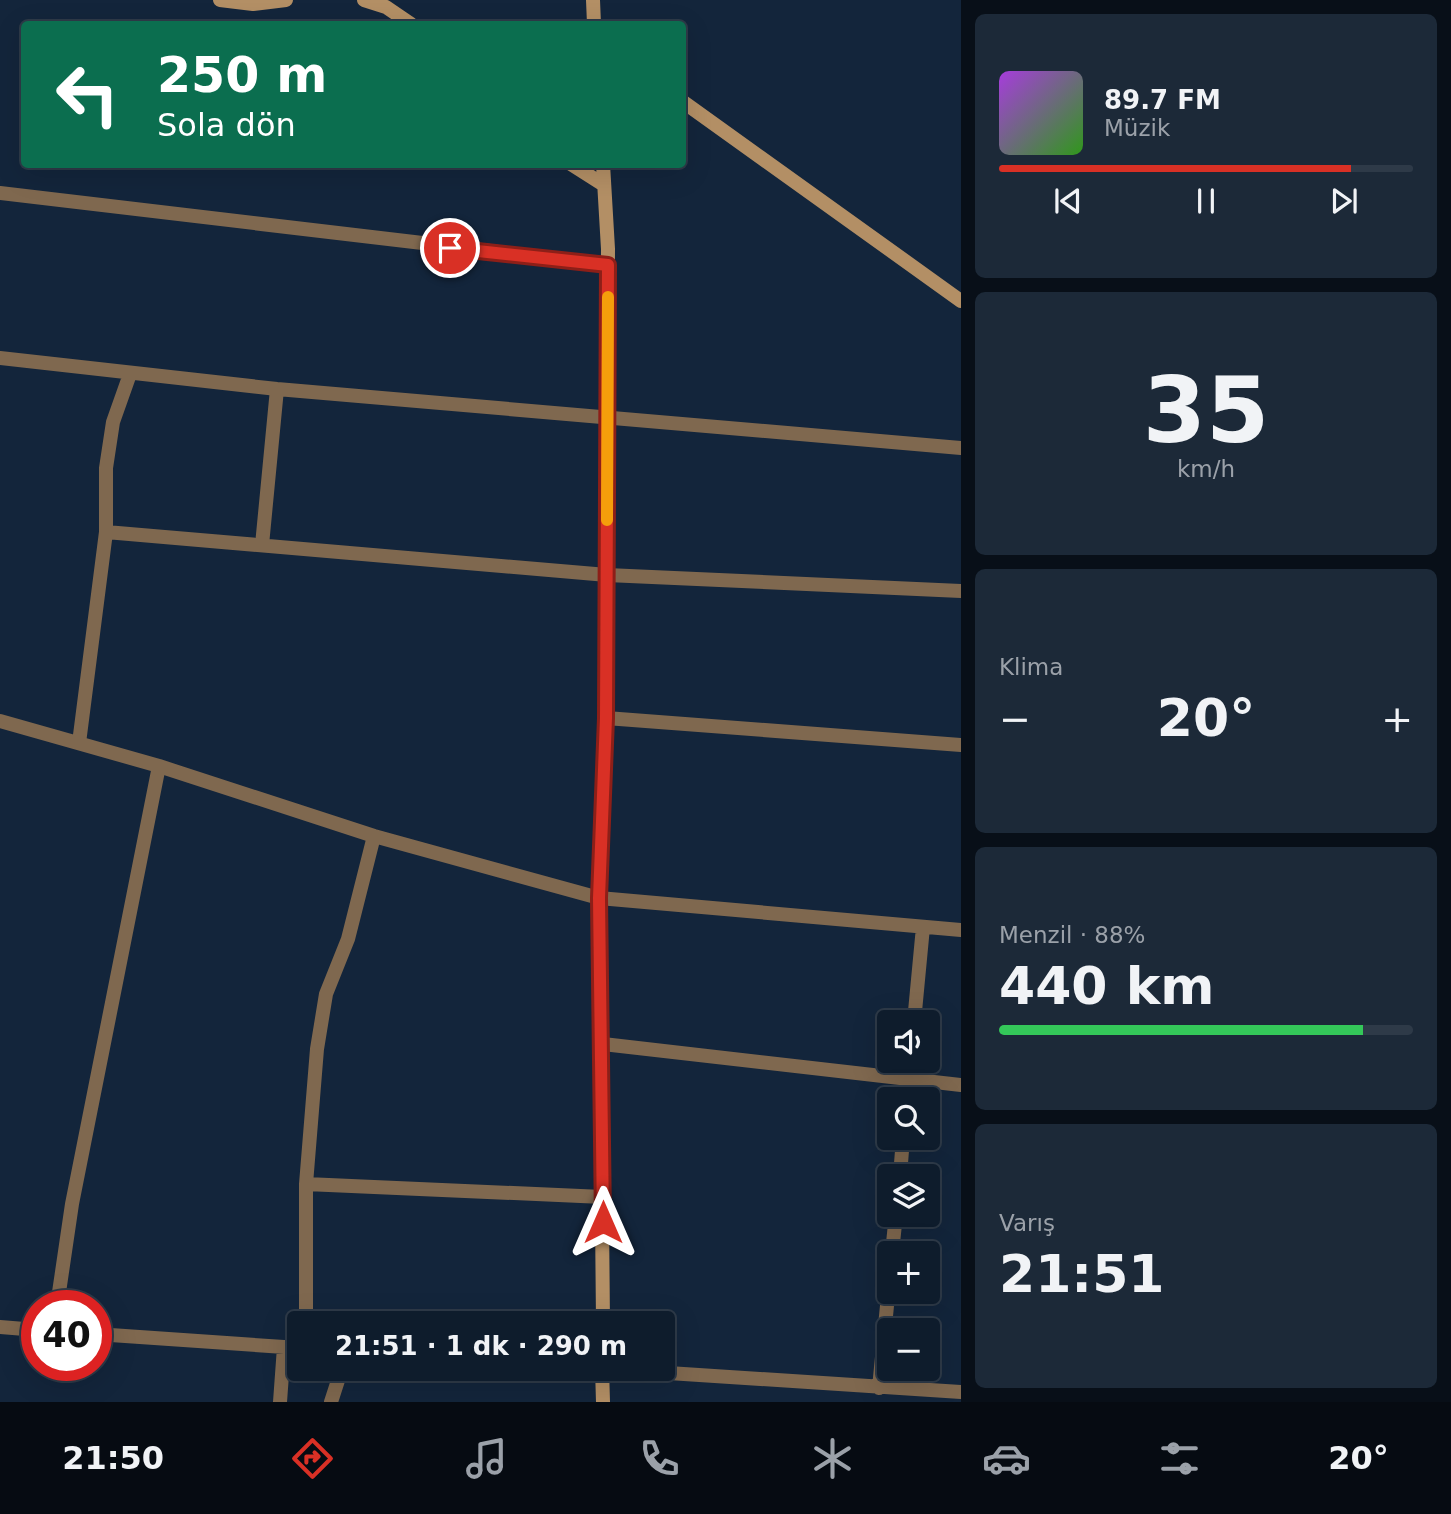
<!DOCTYPE html>
<html lang="tr">
<meta charset="utf-8">
<style>
body{margin:0;font-family:"DejaVu Sans",sans-serif;background:#1c2938;color:#f1f3f6;height:100vh;display:flex;flex-direction:column;font-size:26px;white-space:nowrap}
*{box-sizing:border-box;margin:0}
p{font-size:23px;color:#9ba1a9}
.icon{flex:none;width:38px;height:38px;fill:none;stroke:currentColor;stroke-width:2;stroke-linecap:round;stroke-linejoin:round}
.map{position:relative;flex:1;overflow:hidden}
.drawer{display:flex;flex-direction:column;gap:14px;padding:14px;background:#080f18;width:490px}
.drawer>*{flex:none}
.hud{position:absolute;left:21px;top:21px;width:665px;height:147px;border-radius:7px;box-shadow:0 7px 28px #0002,0 0 0 2px #2e3a48;background:#0b6e4f;color:#fff;overflow:hidden}
.fabs{position:absolute;left:877px;top:1010px;display:grid;gap:14px}
.fabs a{display:grid;place-items:center;width:63px;height:63px;border-radius:7px;background:#0e1c2c;box-shadow:0 7px 28px #0002,0 0 0 2px #2e3a48;font-size:35px}
.speed{position:absolute;left:21px;top:1290px;display:flex;gap:14px;font-size:35px;font-weight:700;text-align:center}
.speed>*{display:grid;place-content:center;width:91px;height:91px;border-radius:50%;background:#0e1c2c;box-shadow:0 7px 28px #0002,0 0 0 2px #2e3a48;line-height:1}
.speed .limit{border:10px solid #d22;background:#fff;color:#111}
.pin{position:absolute;display:grid;place-items:center;width:60px;height:60px;color:#fff;margin:-30px;border:4px solid #fff;border-radius:50%;box-shadow:0 2px 7px #0007}
.me{position:absolute;width:77px;margin:-38px;rotate:0deg;stroke-linejoin:round;filter:drop-shadow(0 0 5px #0008)}
.turn{display:flex;align-items:center;gap:24px;height:147px;padding:0 21px;font-size:32px}
.turn .icon{width:91px;height:91px;stroke-width:2.5}
.turn b{display:block;font-size:49px;line-height:60px}
.big{font-size:52px;font-weight:600;line-height:1.1}
.drawer .widget{flex:1;display:flex;flex-direction:column;justify-content:center;gap:10px;min-width:0;padding:0 24px;border-radius:10px;background:#1c2938}
.drawer .dial{align-items:center;gap:0}
.dial b{font-size:91px;line-height:1}
.song{display:flex;align-items:center;gap:21px}
.cover{width:84px;height:84px;border-radius:10px;background:linear-gradient(135deg,hsl(280 70% 55%),hsl(110 70% 35%))}
.played{height:7px;border-radius:4px;background:linear-gradient(90deg,#d93025 85%,#2e3a48 85%)}
.keys{display:flex;justify-content:space-around;direction:ltr}
.heat{display:flex;justify-content:space-between;align-items:center;font-size:38px;direction:ltr}
.charge{height:10px;border-radius:5px;background:linear-gradient(90deg,#34c759 88%,#2e3a48 0)}
.trip{position:absolute;left:287px;top:1311px;width:388px;height:70px;border-radius:7px;background:#0e1c2c;box-shadow:0 7px 28px #0002,0 0 0 2px #2e3a48;font-weight:600;line-height:70px;text-align:center}
.tabs{display:flex;height:112px;justify-content:space-around;align-items:center;background:#060b12;color:#9ba1a9}
.tabs .icon{width:49px;height:49px}
.tabs .active{color:#d93025}
.tabs b{font-size:32px;color:#f1f3f6}
main{display:flex;flex:1;min-height:0}
.map>svg:first-child{display:block}
.lines{fill:none;stroke-linecap:round;stroke-linejoin:round}
.street{stroke:#7f684f;stroke-width:14}
.secondary{stroke:#b38f65;stroke-width:14}
.route-casing{stroke:#8d1f18;stroke-width:18}
.route{stroke:#d93025;stroke-width:12}
.slow{stroke:#f59e0b;stroke-width:12}
</style>
<main>
<div class="map">
<svg width="961" height="1402" viewBox="0 0 961 1402">
<rect width="100%" height="100%" fill="#13253b"/>
<g class="lines">
<path class="street" d="M0,193L608,265
M0,358L277,389L961,448
M106,532V468L113,422L130,374
M262,545L277,389
M606,718L961,745
M0,721L159,766L374,836L599,898L961,930
M79,743L106,532L607,575L961,591
M914,1022L923,927
M603,1044L961,1085
M907,1099L911,1060
M900,1176L903,1138
M306,1184L603,1197
M892,1253L896,1214
M57,1306L72,1204L159,766
M306,1323V1184L317,1049L326,994L348,939L374,836
M0,1327L37,1330
M96,1334L299,1348
M592,1368L961,1392
M879,1388L889,1285
M280,1402L284,1347
M331,1402L342,1368"/>
<path class="secondary" d="M220,0L253,4L286,0
M364,0L386,7L411,24
M593,0L594,24
M682,101L961,301
M571,164L604,185
M603,164L608,249L606,718L599,898L603,1323
M602,1368L603,1402"/>
</g>
<g class="lines">
<g class="route-casing">
<path id="route" d="M450,248L608,265L606,718L599,898L603,1222"/>
</g>
<use href="#route" class="route"/>
<path class="slow" d="M607,520L608,297"/>
</g>
</svg>
<div class="fabs">
<a><svg class="icon" aria-label="sound" viewBox="0 0 24 24"><path d="M4 9h4l5-4v14l-5-4H4zM17 9q2 3 0 6"/></svg></a>
<a><svg class="icon" aria-label="search" viewBox="0 0 24 24"><circle cx="10" cy="10" r="6"/><path d="M15 15l6 6"/></svg></a>
<a><svg class="icon" aria-label="layers" viewBox="0 0 24 24"><path d="M12 4l9 5-9 5-9-5zM3 14l9 5 9-5"/></svg></a>
<a>+</a>
<a>−</a>
</div>
<div class="speed"><div class="limit">40</div></div>
<div class="pin" style="left:450px;top:248px;background:#d93025"><svg class="icon" aria-label="arrive" viewBox="0 0 24 24"><path d="M6 21V4h12l-3 4 3 4H6"/></svg></div>
<svg class="me" style="left:603px;top:1222px" viewBox="-20 -20 40 40"><path d="M0-17L14 15 0 8-14 15z" fill="#d93025" stroke="#fff" stroke-width="4"/></svg>
<div class="trip">21:51 · 1 dk · 290 m</div>
<div class="hud">
<div class="turn"><svg class="icon" aria-label="left" viewBox="0 0 24 24"><path d="M17 20v-9H6M10 6l-5 5 5 5"/></svg><div><b>250 m</b>Sola dön</div></div>
</div>
</div>
<section class="drawer">
<div class="widget">
<div class="song"><i class="cover"></i><div><b>89.7 FM</b><p>Müzik</p></div></div>
<div class="played"></div>
<div class="keys"><svg class="icon" aria-label="previous" viewBox="0 0 24 24"><path d="M18 5L8 12l10 7zM5 5v14"/></svg><svg class="icon" aria-label="pause" viewBox="0 0 24 24"><path d="M8 5v14M16 5v14"/></svg><svg class="icon" aria-label="next" viewBox="0 0 24 24"><path d="M6 5l10 7-10 7zM19 5v14"/></svg></div>
</div>
<div class="widget dial"><b>35</b><p>km/h</p></div>
<div class="widget"><p>Klima</p>
<div class="heat"><a>−</a><b class="big">20°</b><a>+</a></div>
</div>
<div class="widget"><p>Menzil · 88%</p><b class="big">440 km</b><div class="charge"></div></div>
<div class="widget"><p>Varış</p><b class="big">21:51</b></div>
</section>
</main>
<nav class="tabs">
<b>21:50</b>
<svg class="icon active" aria-label="directions" viewBox="0 0 24 24"><path d="M12 3l9 9-9 9-9-9zM9 14v-3h6M13 9l2 2-2 2"/></svg>
<svg class="icon" aria-label="music" viewBox="0 0 24 24"><path d="M9 18V5l10-2v13"/><circle cx="6" cy="18" r="3"/><circle cx="16" cy="16" r="3"/></svg>
<svg class="icon" aria-label="phone" viewBox="0 0 24 24"><path d="M5 4h4l2 5-3 2q2 4 5 5l2-3 5 2v4C11 20 4 13 5 4z"/></svg>
<svg class="icon" aria-label="climate" viewBox="0 0 24 24"><path d="M12 3v18M4 7l16 10M4 17L20 7"/></svg>
<svg class="icon" aria-label="car" viewBox="0 0 24 24"><path d="M5 17H2v-5l4-1 3-4h7l3 4 3 1v5h-3M9 17h6M6 11h13"/><circle cx="7" cy="17" r="2"/><circle cx="17" cy="17" r="2"/></svg>
<svg class="icon" aria-label="filters" viewBox="0 0 24 24"><path d="M4 7h16M4 17h16"/><circle cx="9" cy="7" r="2"/><circle cx="15" cy="17" r="2"/></svg>
<b>20°</b>
</nav>
